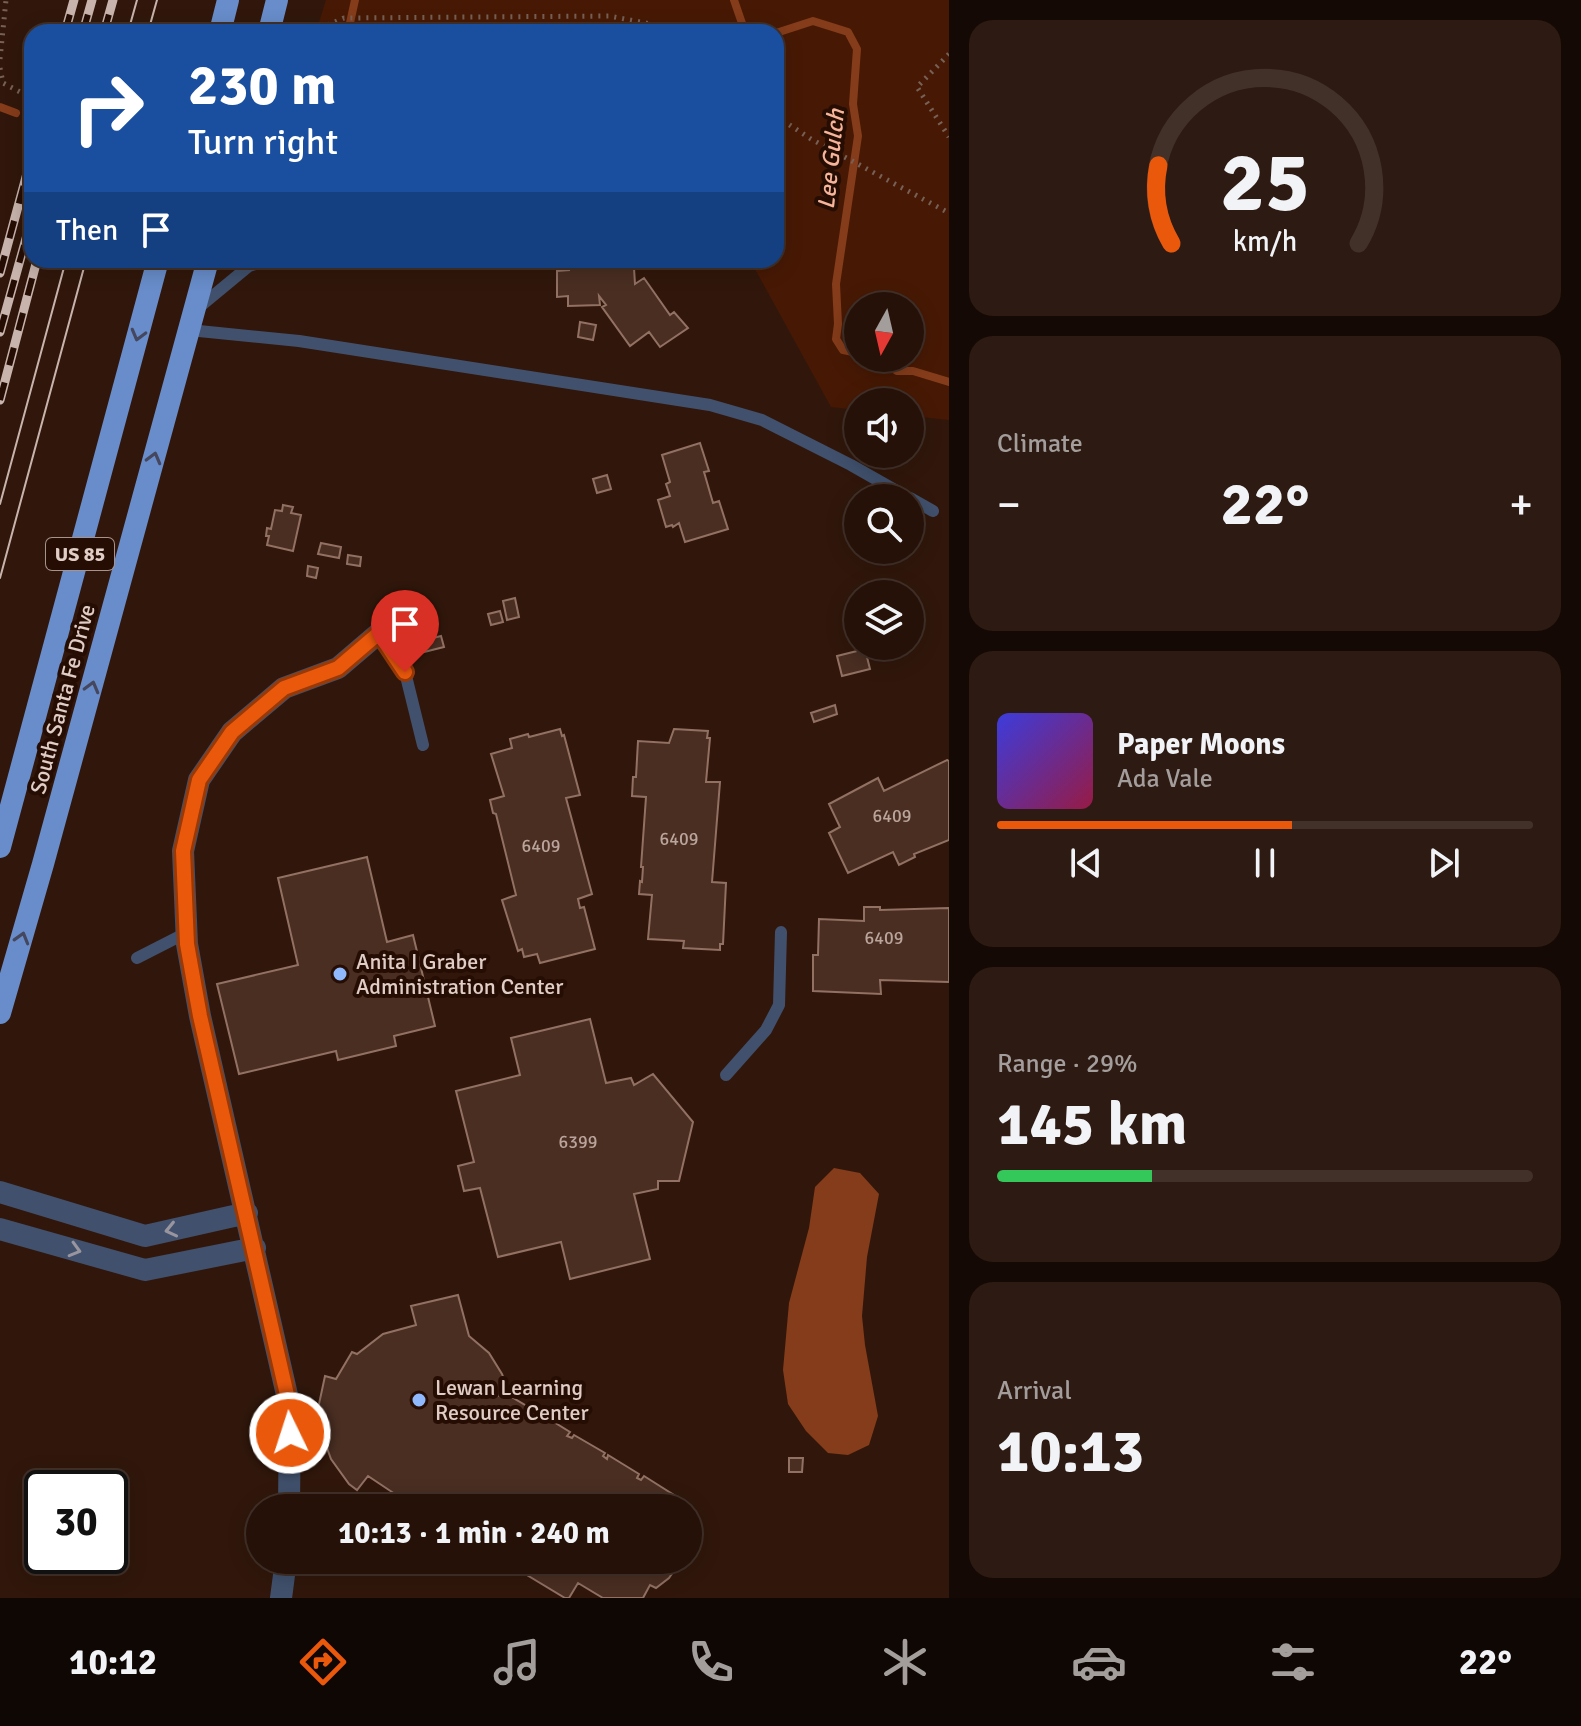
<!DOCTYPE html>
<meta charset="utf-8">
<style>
body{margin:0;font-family:Signika,sans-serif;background:#2d1a12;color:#f1f3f6;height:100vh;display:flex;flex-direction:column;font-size:30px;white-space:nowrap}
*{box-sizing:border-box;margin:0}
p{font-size:26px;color:#a39d9c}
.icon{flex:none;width:44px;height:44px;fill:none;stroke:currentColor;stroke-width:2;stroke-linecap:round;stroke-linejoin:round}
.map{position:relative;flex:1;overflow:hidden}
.sheet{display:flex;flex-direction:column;gap:20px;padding:20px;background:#140904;width:632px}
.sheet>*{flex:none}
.hud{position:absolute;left:24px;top:24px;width:760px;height:244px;border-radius:24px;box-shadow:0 4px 20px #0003,0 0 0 2px #423129;background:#1a4fa0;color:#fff;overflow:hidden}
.needle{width:52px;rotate:188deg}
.controls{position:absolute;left:844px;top:292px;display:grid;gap:16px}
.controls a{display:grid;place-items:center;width:80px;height:80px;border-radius:50%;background:#251108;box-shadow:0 4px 20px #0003,0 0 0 2px #423129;font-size:40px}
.speed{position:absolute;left:24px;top:1470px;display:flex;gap:16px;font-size:40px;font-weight:700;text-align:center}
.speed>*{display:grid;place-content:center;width:104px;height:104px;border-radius:50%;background:#251108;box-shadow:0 4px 20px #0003,0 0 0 2px #423129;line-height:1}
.speed .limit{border:4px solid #111;border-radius:12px;background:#fff;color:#111}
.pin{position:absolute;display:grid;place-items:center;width:68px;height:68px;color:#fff;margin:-82px -34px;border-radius:50% 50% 50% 0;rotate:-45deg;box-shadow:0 0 8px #0007}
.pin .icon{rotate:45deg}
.me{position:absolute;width:88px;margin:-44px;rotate:356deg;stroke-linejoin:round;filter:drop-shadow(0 0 6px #0008)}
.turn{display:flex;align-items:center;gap:28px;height:168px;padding:0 32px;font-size:36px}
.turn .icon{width:104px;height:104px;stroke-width:2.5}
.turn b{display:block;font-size:56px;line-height:68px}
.then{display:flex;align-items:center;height:76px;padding:0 32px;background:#0003;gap:16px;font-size:30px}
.big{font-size:60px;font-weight:700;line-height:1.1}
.sheet .widget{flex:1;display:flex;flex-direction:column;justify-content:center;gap:12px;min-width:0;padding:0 28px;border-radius:24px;background:#2d1a12}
.sheet .dial{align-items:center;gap:0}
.dial svg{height:208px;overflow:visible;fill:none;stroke:#423129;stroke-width:7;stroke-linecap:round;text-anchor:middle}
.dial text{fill:#f1f3f6;stroke:none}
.song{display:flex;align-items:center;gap:24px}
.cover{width:96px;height:96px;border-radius:12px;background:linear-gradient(135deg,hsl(240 70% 55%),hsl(340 70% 35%))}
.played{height:8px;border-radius:4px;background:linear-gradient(90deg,#ea580c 55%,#423129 55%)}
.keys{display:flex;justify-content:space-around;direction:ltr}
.heat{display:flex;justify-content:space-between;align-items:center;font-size:44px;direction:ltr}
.charge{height:12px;border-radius:6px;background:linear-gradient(90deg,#34c759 29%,#423129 0)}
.trip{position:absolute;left:246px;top:1494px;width:456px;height:80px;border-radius:40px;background:#251108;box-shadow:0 4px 20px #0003,0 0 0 2px #423129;font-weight:700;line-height:80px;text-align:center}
.menu{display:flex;height:128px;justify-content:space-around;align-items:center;background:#0f0703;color:#a39d9c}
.menu .icon{width:56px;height:56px}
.menu .on{color:#ea580c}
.menu b{font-size:36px;color:#f1f3f6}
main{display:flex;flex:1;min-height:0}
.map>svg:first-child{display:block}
.green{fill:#471904;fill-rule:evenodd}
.water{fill:#853c1a}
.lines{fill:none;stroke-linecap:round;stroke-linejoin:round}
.stream{stroke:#853c1a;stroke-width:8}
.building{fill:#4a2e22;stroke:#927163;stroke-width:2}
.path{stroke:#776056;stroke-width:5;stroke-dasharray:2 6;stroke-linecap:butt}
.service{stroke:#41516d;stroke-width:12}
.minor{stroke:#41516d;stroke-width:22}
.trunk{stroke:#688dca;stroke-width:22}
.tram{stroke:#c8b4ad;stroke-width:2}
.rail-casing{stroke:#c8b4ad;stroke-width:9}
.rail{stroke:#260d04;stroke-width:6;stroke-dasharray:18;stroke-linecap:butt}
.oneway{stroke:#44475d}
.oneway2{stroke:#98959e}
.route-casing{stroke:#983908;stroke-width:20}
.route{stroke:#ea580c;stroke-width:14}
.poi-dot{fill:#8fb8fd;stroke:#260d04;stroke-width:3}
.labels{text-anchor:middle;stroke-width:8;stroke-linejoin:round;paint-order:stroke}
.number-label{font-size:18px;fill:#baa59d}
.shield{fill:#260d04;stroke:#a8938c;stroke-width:2}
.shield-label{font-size:20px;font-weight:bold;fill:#e0cdc6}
.street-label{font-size:22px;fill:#e0cdc6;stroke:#260d04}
.poi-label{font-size:22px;fill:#e0cdc6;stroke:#260d04;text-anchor:start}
.water-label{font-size:24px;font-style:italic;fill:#f6b59a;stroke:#260d04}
</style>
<main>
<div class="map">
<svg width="949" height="1598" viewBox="0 0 949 1598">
<rect width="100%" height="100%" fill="#31170b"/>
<path class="green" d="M326,0H949V420L910,416V402H858V410L831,407L750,260H776V32H316ZM858,306H910V358H858Z"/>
<path class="water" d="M834,1168L860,1173L879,1194L867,1257L862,1316L865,1345L878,1416L869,1445L848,1455L828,1453L806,1431L788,1404L783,1370L789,1303L809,1228L815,1187Z"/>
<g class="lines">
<path class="stream" d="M734,0L745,32
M348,32L355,0
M776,33L813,21L848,32L857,49L853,104L858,136L836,284L838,324L836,339L843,350L858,353
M0,107L16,113
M896,358L889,365L897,371H913L949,382"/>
</g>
<path class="building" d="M568,260H680L678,267L662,264V269L634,268L635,284L644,278L670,315L674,312L688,328L660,347L649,332L630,346L602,307L606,305L599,296L600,305L568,306V296L557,297V271L569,270Z
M580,322L596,325L593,340L578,337Z
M700,443L709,471L704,472L713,503L719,501L728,529L685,542L679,523L673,527L672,525L666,527L658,500L670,496L666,484L670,482L662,455Z
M607,475L611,489L597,493L593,479Z
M283,505L293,507L291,513L301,515L293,551L267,545L269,536H266L267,528L271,529L275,510L282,511Z
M321,543L341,547L339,558L318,554Z
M348,555L361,557L360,566L347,564Z
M308,566L318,568L316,578L307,576Z
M515,598L519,617L507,620L503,601Z
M500,611L503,622L491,625L488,614Z
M441,636L444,647L424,652L421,641Z
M865,649L870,669L842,676L837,656Z
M835,705L837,714L814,722L811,713Z
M560,729L562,736L564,735L580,795L566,798L592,894L578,899L580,908L584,907L595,949L540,963L537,954L524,957L522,949L518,951L502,900L516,895L496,814L493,813L490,800L504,796L491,754L512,748L510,739L528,734L529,737Z
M674,729L708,731L707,738H710L706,782H720L712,882L726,883L723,944H720V950L683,948L684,941L648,939L652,895L639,894L640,881L642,882L643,867H641L646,797L632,796L633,777H636L638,741L669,743Z
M947,760L949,761V840L914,854L915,857L899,865L893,852L848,873L829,833L840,827L829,804L878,778L884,791Z
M367,857L387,942L413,935L435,1026L394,1036L396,1046L338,1060L336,1051L239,1074L217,984L298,965L278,878Z
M864,907H880V910L949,908V982L880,980L881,994L813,991V955H818L819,919L864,921Z
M590,1019L606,1083L631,1078L634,1085L653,1074L693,1122L679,1181H658V1189L634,1194L650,1259L570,1279L561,1242L498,1257L480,1188L464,1191L458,1166L474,1162L456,1091L520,1075L511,1038Z
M458,1295L469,1336L489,1353L502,1374L505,1382L499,1396L502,1397L505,1393L535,1411L533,1415L537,1417L539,1413L570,1432L567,1436L572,1438L574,1435L605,1453L603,1456L607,1459L608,1455L639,1474L637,1478L641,1480L644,1476L674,1495L671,1499L675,1503L673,1508H416L368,1476L357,1490L349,1484L331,1459L323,1437L319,1404L325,1376L336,1379L352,1352L357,1354L383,1334L416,1325L411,1306Z
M789,1458H803L802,1472H789Z
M502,1560H681L669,1578L656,1588L650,1585L643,1598H603L578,1583L569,1598H565Z"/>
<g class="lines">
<path class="path" d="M313,31L344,18L609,16L667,27L679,32
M949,54L917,87L949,137
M0,59L6,0
M0,68L3,83L20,92
M776,116L811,139L949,213"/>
<path class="service" d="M197,309L249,266L268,260
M189,330L299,341L710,405L762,420L851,465L909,498
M910,498L933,511
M379,633L405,672L423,745
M137,958L186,933
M726,1075L766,1030L779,1005L781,932"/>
<path class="minor" d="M0,1192L145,1236L247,1213
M0,1229L145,1270L255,1248
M289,1508L290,1408L200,1016L187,944L183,851L199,780L232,732L284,688L338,668L379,633
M281,1598L286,1560"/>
<path class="trunk" d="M220,32L228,0
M269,32L277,0
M0,847L158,260
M0,1013L43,864L208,260"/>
<path class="tram" d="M128,32L137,0
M148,32L157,0
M0,504L66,260
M0,578L86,260"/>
<g class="rail-casing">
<path id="rail" d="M65,32L74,0
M83,32L92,0
M104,32L113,0
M0,273L32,155
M0,332L32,217
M0,400L37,260"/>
</g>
<use href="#rail" class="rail"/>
</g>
<defs><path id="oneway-chevron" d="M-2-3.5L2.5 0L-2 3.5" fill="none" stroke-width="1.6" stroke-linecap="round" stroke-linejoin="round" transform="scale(2)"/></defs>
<g class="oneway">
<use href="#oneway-chevron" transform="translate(138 335) rotate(105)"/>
<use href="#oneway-chevron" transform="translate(154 458) rotate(-75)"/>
<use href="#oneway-chevron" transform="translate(92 687) rotate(-75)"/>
<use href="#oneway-chevron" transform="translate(22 938) rotate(-74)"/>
</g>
<g class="oneway2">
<use href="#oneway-chevron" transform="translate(171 1230) rotate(167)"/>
<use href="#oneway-chevron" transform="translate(75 1250) rotate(16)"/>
</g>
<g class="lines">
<g class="route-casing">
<path id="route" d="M290,1433V1408L200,1016L187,944L183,851L199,780L232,732L284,688L338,668L379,633L405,672"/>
</g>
<use href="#route" class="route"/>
</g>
<g class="poi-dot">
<circle cx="340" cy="974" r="8"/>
<circle cx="419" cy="1400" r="8"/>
</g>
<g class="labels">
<g class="number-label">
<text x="892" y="822">6409</text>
<text x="679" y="845">6409</text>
<text x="541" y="852">6409</text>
<text x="884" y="944">6409</text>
<text x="578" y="1148">6399</text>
</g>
<rect class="shield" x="46" y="538" width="68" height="32" rx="6"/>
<g class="shield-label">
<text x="80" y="561">US 85</text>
</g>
<g class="street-label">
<text transform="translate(62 699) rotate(-75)" y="8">South Santa Fe Drive</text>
</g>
<g class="poi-label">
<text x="356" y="969">Anita I Graber<tspan x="356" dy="25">Administration Center</tspan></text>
<text x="435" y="1395">Lewan Learning<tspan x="435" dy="25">Resource Center</tspan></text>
</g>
<g class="water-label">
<text transform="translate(831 159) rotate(-84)" y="8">Lee Gulch</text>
</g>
</g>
</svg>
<div class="controls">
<a><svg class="needle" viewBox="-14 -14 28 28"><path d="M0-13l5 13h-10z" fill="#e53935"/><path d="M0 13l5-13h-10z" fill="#a39d9c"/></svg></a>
<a><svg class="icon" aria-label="sound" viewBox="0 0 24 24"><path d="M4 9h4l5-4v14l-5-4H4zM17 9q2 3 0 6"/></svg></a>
<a><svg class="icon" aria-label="search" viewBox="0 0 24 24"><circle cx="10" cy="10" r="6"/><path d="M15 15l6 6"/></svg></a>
<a><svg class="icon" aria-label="layers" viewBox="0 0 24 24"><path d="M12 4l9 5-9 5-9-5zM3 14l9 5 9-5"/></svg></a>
</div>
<div class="speed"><div class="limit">30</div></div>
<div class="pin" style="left:405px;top:672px;background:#d93025"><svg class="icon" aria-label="arrive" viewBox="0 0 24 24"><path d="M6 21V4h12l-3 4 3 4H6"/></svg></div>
<svg class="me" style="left:290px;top:1433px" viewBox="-20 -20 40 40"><circle r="17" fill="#ea580c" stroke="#fff" stroke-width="3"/><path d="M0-11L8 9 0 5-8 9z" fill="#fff"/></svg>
<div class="trip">10:13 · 1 min · 240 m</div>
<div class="hud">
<div class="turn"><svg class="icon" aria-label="right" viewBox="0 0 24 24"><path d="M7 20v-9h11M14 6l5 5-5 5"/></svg><div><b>230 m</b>Turn right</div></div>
<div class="then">Then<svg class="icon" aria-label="arrive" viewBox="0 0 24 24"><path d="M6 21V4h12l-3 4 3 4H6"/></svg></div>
</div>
</div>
<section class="sheet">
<div class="widget dial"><svg viewBox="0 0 100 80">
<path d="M14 69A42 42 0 1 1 86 69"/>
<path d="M14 69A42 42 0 0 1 9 39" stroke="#ea580c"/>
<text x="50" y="56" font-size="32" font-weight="700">25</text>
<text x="50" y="72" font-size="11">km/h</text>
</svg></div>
<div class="widget"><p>Climate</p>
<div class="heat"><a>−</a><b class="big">22°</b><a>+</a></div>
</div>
<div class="widget">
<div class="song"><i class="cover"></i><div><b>Paper Moons</b><p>Ada Vale</p></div></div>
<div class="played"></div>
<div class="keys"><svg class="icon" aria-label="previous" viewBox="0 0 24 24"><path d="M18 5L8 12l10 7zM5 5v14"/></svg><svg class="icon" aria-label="pause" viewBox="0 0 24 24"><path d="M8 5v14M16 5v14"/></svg><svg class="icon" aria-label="next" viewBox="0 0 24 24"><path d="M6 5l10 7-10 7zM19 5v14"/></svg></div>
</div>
<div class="widget"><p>Range · 29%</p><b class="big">145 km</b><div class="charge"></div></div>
<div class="widget"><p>Arrival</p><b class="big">10:13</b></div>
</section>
</main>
<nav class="menu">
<b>10:12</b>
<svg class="icon on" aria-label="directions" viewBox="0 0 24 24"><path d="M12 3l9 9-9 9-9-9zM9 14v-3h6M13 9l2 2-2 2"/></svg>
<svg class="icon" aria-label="music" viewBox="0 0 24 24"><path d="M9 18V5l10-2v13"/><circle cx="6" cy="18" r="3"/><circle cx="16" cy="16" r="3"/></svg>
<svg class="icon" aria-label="phone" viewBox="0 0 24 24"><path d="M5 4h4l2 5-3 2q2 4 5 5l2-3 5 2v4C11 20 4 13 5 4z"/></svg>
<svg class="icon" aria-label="climate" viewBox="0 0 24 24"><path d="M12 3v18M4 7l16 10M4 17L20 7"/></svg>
<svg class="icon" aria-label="car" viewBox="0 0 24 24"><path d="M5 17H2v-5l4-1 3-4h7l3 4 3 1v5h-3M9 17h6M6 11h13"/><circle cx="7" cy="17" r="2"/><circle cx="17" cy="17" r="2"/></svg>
<svg class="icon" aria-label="filters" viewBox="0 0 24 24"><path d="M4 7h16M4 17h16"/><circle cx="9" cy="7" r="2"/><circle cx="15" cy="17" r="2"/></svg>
<b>22°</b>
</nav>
